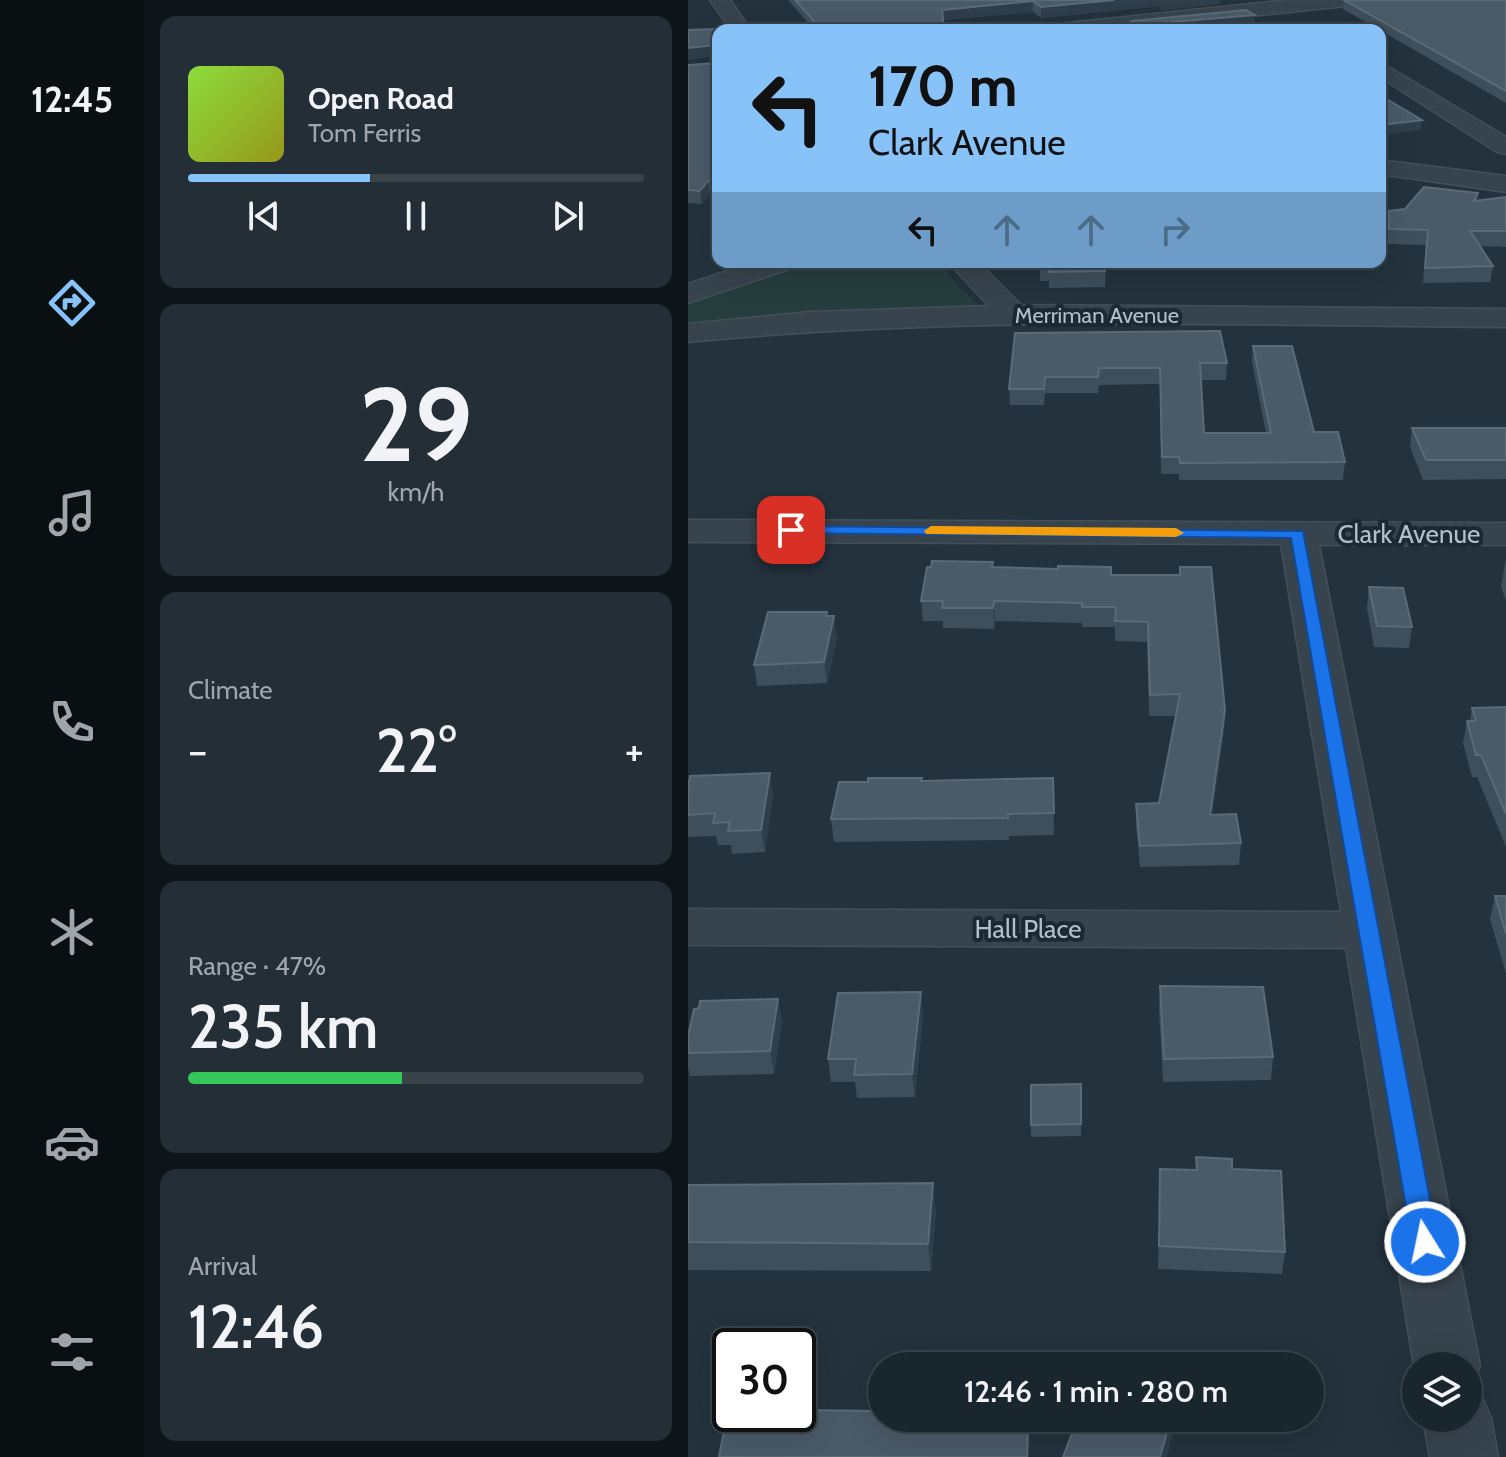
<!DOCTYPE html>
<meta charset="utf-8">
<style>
body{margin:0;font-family:Cabin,sans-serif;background:#232e36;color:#f1f3f6;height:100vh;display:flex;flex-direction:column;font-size:30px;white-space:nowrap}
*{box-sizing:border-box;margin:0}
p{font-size:26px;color:#9fa5aa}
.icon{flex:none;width:44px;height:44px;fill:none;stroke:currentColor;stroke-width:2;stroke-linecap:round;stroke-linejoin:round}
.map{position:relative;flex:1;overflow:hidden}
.sheet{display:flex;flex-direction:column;gap:16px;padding:16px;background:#0e1519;width:544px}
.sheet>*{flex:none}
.hud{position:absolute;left:24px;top:24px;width:674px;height:244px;border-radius:16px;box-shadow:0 8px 32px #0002,0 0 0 2px #38434a;background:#87c3f9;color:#111;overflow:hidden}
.controls{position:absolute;left:714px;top:1352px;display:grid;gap:16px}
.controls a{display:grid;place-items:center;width:80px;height:80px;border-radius:50%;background:#1a262e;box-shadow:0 8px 32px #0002,0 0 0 2px #38434a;font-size:40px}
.speed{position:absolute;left:24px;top:1328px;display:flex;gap:16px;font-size:40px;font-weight:700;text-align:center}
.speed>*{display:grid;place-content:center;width:104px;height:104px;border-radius:50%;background:#1a262e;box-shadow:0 8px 32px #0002,0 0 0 2px #38434a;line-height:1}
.speed .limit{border:4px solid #111;border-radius:12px;background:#fff;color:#111}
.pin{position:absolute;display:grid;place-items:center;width:68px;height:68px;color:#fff;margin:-34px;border-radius:16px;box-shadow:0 4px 12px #0006}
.me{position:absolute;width:88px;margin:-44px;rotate:350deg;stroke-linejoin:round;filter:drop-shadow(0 0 6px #0008)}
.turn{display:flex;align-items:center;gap:28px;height:168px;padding:0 24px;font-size:36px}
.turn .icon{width:104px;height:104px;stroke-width:2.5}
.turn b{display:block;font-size:56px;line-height:68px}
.lanes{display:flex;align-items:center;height:76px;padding:0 24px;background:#0003;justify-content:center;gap:40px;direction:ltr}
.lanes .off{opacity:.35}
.big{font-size:60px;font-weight:600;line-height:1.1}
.sheet .tile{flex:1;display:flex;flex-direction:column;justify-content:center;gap:12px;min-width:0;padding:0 28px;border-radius:16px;background:#232e36}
.sheet .dial{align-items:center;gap:0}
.dial b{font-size:104px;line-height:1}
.song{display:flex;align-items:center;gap:24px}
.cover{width:96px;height:96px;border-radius:12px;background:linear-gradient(135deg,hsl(90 70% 55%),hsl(60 70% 35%))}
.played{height:8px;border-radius:4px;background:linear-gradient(90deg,#87c3f9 40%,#38434a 40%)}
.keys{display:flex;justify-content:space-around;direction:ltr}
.heat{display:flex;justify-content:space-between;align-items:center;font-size:44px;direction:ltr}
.charge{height:12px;border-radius:6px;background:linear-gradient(90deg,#34c759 47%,#38434a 0)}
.trip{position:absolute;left:180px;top:1352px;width:456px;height:80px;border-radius:40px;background:#1a262e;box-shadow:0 8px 32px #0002,0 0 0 2px #38434a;font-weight:600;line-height:80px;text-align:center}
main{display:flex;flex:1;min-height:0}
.menu{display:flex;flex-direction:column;width:144px;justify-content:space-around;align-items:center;background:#0a0f12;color:#9fa5aa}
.menu .icon{width:56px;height:56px}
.menu .on{color:#87c3f9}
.menu b{font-size:36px;color:#f1f3f6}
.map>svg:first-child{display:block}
.green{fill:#253e3d}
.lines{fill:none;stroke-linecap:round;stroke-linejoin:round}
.minor-casing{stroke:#434f59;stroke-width:3}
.minor{fill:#37434d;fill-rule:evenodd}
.wall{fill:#3e4e5b}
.shaded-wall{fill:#2e3e4a}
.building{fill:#4a5a67;stroke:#5a6a76;stroke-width:2}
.route{fill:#1a73e8;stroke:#114b97;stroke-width:2}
.slow{fill:#f59e0b}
.labels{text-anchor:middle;stroke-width:8;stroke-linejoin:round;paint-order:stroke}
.far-street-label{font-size:22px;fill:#b2bec8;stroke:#1c2832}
.street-label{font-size:26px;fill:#b2bec8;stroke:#1c2832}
</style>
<main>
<nav class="menu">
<b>12:45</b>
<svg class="icon on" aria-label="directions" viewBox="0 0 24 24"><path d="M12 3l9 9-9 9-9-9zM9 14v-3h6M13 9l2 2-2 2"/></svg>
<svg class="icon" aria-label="music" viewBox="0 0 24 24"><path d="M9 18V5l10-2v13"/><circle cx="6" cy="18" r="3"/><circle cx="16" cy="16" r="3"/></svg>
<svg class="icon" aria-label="phone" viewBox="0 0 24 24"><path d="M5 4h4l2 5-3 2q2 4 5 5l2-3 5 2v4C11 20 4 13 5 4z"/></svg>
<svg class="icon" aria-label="climate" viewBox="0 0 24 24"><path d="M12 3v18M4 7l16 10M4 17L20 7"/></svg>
<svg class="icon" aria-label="car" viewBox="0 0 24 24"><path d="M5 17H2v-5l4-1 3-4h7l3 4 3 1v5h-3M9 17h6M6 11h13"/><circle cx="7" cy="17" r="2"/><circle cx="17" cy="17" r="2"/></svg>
<svg class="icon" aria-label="filters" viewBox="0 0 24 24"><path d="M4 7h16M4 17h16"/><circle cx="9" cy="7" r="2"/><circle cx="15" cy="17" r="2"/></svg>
</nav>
<section class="sheet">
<div class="tile">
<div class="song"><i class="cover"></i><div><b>Open Road</b><p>Tom Ferris</p></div></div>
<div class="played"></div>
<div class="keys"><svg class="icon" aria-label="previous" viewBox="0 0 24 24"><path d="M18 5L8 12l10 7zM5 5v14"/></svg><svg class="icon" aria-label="pause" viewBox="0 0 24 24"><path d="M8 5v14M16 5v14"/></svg><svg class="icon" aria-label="next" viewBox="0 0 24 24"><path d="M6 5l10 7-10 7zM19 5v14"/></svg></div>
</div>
<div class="tile dial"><b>29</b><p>km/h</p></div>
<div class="tile"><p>Climate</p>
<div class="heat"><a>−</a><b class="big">22°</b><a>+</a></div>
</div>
<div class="tile"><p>Range · 47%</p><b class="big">235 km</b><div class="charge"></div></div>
<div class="tile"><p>Arrival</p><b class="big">12:46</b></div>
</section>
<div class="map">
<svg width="818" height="1457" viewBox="0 0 818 1457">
<rect width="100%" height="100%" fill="#23323d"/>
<path class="green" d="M113,262H251L271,287L293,307L108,314L0,326V301Z"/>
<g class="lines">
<g class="minor-casing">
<path id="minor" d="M22,0H42L63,30H43Z
M602,0H668L658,6L428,30H360L370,24Z
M692,62L818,137V154L809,152L692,77Z
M692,160L818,176V192L692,174Z
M66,262H108L104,268L0,303V284Z
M260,262H290L333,305L818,309V327C545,325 272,315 0,342V324L122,312L301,306Z
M0,520L818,523V545H631L792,1366L782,1387L780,1366H728V1370L726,1366L658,948L0,945V909L653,912L593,544L0,542Z
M780,1390L793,1395L803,1418L810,1457H742L735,1418H780Z"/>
</g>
<use href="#minor" class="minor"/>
</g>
<path class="wall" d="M100,0H532V4L472,10V6L353,18L345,12L255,20L256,30H102V26L120,23Z
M656,0H818V103L655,9Z
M30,61V194H22L14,204L0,203V65L29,63Z
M790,193L789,200L818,197V247L792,246L805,266L802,282L735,283L738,245L699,244L698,226L700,211L717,209Z
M352,262H418L417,287L361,288V281H352Z
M327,333L539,363L538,380H513L516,433H578L564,362L565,346L626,432L657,462L655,480H491V474H473L472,384L411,385L410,393H357L356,405H322L321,389Z
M724,428H818V479L735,480L722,447Z
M818,558V601L813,586Z
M305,567L423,575L537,710L536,732L524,815L553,843L551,865L452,867L448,825V804L471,803L488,716H461L459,642L427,641V627H394V623L307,621L306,629L255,628V621H235L233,601Z
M681,587L724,627L721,648L686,647L679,608Z
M139,616L149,637L139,683L69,686L66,665Z
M818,707V847L789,777H784L775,743L779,721H782L784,708Z
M365,778L366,835L321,836V840L146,842L143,819L234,781Z
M0,788L85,795L77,852L44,854L43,845H30L28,836L0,837Z
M807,896H818V974L802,919Z
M472,986L585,1057L583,1080L475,1082L471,1009Z
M90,999L94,1022L86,1074L2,1076L0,1068V1036Z
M235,1015L227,1097L169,1098L167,1082H143L140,1059Z
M393,1084V1136L343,1137V1125Z
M508,1157L544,1169L597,1252L594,1274L470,1269L472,1192L508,1170Z
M0,1185L248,1211L243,1271L0,1270Z"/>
<path class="shaded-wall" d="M426,0H532V4L472,10V6L353,18V7Z
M345,1V12L255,20L254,10Z
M567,15L566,25L511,30H437V26Z
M28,45L30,56L0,60V48Z
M734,120L733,130L692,136V125Z
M20,181L22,194L14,204L12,191Z
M306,601L307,621L306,629L305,608Z
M146,616L149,637L139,683L136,662Z
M537,710L536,732L521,837L522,815Z
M82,773L85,795L77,852L73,830Z
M233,992L235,1015L227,1097L224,1074Z
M90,999L94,1022L86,1074L82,1051Z
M245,1183L248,1211L243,1271L240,1244Z
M340,1418L342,1442L341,1457H339Z
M483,1418H489L479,1457H472Z"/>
<path class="building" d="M107,0H426L353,7L345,1L254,10L256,30H106L102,26L127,22Z
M656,0H818V91Z
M558,10L567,15L437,26L444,21Z
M27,29L30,34V47L28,45L0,48V30Z
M30,61V181H20L12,191L0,190V65L29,63Z
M692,95L734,120L692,125Z
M736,187L790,193L786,201L818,197V231H782L805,266L737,268L740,230L701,229L700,211L717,209Z
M352,262H417V271L361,272L362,265H352Z
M532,331L539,363H512L516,433H583L565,346H604L626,432H650L657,462L492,463L491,457H474L472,368H411L410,377H357L356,389H321L327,333Z
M724,428H818V460H738Z
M244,561L305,562L304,567L370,569V566L423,567V575H492V567H523L537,710L522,815L548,814L553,843L452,846L448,804L471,803L492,694L462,695L460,622L427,621L428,607H394V603L306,601L305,608H254L255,601H233L239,567H243Z
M681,587L715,588L724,627L689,626Z
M80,612H139L138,616H146L136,662L66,665Z
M818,707V814L793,755H788L779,721H788L784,708Z
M82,773L73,830L40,831L42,822L25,823L27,813L0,815V788L2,776Z
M180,778H234L233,781L365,778L366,813L320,814V818L143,819L151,782H180Z
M807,896H818V934Z
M472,986L575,987L585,1057L476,1059Z
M233,992L224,1074L166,1075L168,1059H140L150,993Z
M90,999L82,1051L0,1053V1036L6,1009L11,1008L12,1001Z
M393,1084V1124L343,1125V1085Z
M508,1157L544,1159V1169L593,1171L597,1252L471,1246L472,1169L509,1170Z
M245,1183L240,1244L0,1242V1185Z
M414,1358L445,1366H411Z
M40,1409H42V1414H110V1410L194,1411V1418H340L339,1457H31Z
M390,1418H483L472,1457H375Z"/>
<path class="route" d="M103,526L615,531L750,1242L746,1249L737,1253L728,1249L724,1242L603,538L98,533V527Z"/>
<path class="slow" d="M243,526L488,528L496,533L488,537L238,534L236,531Z"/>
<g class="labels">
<g class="far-street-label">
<text x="409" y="323">Merriman Avenue</text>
</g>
<g class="street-label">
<text x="721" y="543">Clark Avenue</text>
<text x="340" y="938">Hall Place</text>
</g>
</g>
</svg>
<div class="controls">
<a><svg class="icon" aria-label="layers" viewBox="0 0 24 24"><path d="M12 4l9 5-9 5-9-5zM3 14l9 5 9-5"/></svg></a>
</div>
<div class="speed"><div class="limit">30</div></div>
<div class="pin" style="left:103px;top:530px;background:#d93025"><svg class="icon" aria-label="arrive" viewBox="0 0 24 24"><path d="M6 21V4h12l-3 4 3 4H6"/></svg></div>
<svg class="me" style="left:737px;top:1242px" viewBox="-20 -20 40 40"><circle r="17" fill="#1a73e8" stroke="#fff" stroke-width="3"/><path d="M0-11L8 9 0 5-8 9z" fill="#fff"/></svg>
<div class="trip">12:46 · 1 min · 280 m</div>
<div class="hud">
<div class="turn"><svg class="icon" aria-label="left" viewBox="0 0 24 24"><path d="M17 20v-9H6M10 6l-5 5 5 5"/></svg><div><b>170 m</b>Clark Avenue</div></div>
<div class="lanes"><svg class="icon" aria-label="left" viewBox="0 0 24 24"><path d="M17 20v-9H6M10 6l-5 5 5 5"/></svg><svg class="icon off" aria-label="ahead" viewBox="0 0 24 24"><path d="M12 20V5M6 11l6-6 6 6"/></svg><svg class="icon off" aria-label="ahead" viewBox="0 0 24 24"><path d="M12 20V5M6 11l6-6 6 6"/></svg><svg class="icon off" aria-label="right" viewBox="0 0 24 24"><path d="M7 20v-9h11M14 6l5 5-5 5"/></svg></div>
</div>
</div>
</main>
